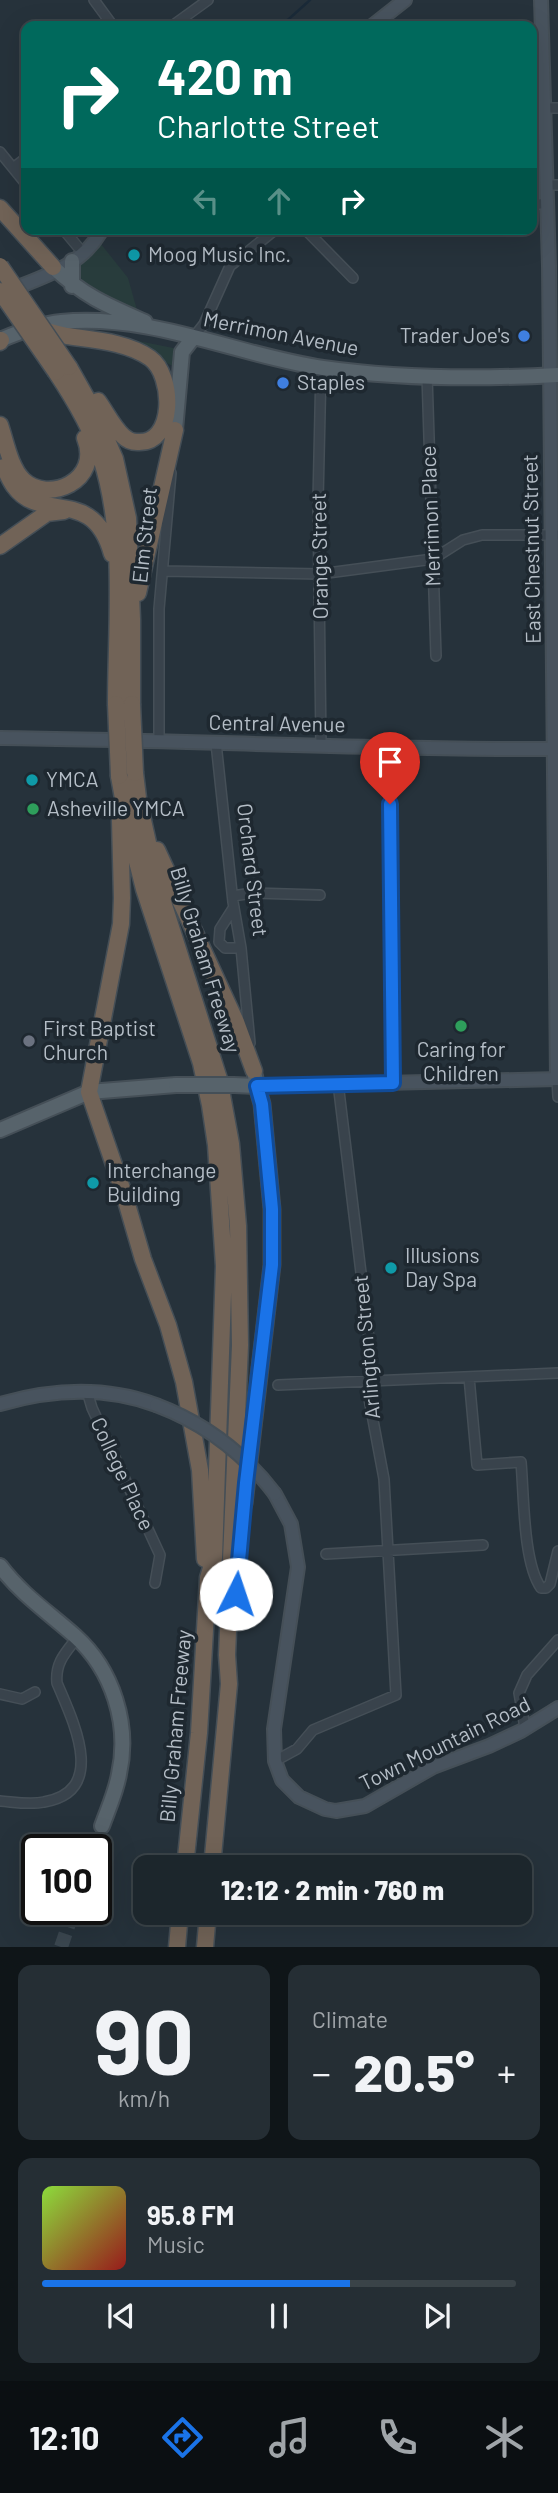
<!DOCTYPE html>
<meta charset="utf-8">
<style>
body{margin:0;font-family:Barlow,sans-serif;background:#252e34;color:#f1f3f6;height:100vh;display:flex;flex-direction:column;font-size:26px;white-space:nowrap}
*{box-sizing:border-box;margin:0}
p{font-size:23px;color:#a0a5a9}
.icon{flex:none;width:38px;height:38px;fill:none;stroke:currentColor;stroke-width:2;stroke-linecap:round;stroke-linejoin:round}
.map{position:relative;height:1947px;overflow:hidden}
.drawer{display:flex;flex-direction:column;gap:18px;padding:18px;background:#0f1518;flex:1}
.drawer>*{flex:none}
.banner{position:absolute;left:21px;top:21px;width:516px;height:214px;border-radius:14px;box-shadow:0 7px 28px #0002,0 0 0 2px #3a4348;background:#00695c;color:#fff;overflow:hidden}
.speed{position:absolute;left:21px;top:1834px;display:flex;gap:14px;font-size:35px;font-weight:700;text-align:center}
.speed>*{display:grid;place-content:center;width:91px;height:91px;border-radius:50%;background:#1c262c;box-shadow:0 7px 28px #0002,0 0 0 2px #3a4348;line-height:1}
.speed .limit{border:4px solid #111;border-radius:10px;background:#fff;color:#111}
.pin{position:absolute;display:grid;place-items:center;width:60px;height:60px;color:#fff;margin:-72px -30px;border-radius:50% 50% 50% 0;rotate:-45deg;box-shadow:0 0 7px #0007}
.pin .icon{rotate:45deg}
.me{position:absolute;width:77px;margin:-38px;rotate:4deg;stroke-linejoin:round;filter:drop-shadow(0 0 5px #0008)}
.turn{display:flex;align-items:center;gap:24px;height:147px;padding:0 21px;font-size:32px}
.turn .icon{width:91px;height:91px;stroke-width:2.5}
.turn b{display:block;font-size:49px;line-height:60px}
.lanes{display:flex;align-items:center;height:66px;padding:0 21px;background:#0003;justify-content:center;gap:35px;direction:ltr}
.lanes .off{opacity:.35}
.big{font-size:52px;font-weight:800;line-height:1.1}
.drawer .tile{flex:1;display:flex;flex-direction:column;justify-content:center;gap:10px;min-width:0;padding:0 24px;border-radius:14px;background:#252e34}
.drawer .dial{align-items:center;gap:0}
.dial b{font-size:91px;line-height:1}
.song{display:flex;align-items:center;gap:21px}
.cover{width:84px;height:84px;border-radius:10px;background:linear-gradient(135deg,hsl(90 70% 55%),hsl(0 70% 35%))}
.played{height:7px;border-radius:4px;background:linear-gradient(90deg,#1a73e8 65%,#3a4348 65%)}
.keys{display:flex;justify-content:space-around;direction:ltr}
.heat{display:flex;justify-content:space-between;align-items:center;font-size:38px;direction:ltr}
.drawer .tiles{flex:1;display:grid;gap:18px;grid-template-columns:1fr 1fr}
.tile:last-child{grid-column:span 2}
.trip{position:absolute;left:133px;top:1855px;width:399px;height:70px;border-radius:14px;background:#1c262c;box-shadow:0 7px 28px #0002,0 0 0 2px #3a4348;font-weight:800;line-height:70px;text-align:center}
.tabs{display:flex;height:112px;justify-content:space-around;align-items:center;background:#0b0f12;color:#a0a5a9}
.tabs .icon{width:49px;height:49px}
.tabs .on{color:#1a73e8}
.tabs b{font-size:32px;color:#f1f3f6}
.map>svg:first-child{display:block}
.green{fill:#283c3c}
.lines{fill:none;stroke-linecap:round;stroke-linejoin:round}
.stream{stroke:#1a2a38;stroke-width:2.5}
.primary-tunnel{stroke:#3b4750;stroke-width:14;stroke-dasharray:14 7;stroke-linecap:butt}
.street-casing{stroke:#454f57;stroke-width:12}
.secondary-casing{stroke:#454f57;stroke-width:16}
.primary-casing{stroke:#454f57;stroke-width:18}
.highway-casing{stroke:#444e56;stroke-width:19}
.street{stroke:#39434c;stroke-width:9}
.secondary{stroke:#48535e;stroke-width:12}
.primary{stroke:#57636b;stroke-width:14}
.highway{stroke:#716357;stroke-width:16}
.secondary-bridge-casing{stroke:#454f57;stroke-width:16;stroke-linecap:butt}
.primary-bridge-casing{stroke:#454f57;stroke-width:18;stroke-linecap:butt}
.highway-bridge-casing{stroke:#444e56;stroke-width:19;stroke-linecap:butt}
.secondary-bridge{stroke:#48535e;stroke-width:12}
.primary-bridge{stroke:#57636b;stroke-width:14}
.highway-bridge{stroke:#716357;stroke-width:16}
.route-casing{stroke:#114b97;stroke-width:18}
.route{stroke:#1a73e8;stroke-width:12}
.culture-dot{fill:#0f9aa8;stroke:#1e2830;stroke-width:2.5}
.shop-dot{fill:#3f7fe0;stroke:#1e2830;stroke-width:2.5}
.leisure-dot{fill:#2e9e5b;stroke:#1e2830;stroke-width:2.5}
.worship-dot{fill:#6b7280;stroke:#1e2830;stroke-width:2.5}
.labels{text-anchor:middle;stroke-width:7;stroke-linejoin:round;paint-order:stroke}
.poi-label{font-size:21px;fill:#b5bec7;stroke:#1e2830;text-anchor:start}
.street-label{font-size:21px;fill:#b5bec7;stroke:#1e2830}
</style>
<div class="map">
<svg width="558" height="1947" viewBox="0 0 558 1947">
<rect width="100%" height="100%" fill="#26323b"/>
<path class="green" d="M101,244L128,278L137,310C121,304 70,289 81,264C85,256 94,250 101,244Z
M108,335L178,349L175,367Z"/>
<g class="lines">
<path class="stream" d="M281,26L310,0"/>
<path class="primary-tunnel" d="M94,1850L102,1826
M61,1947L74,1909"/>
<g class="street-casing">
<path id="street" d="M94,0L113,26
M172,26L208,0
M544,108H558
M0,152L26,184
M13,168L26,158
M547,185H558
M532,205L547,203
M63,229L78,247
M305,229L353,278
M193,338L204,324L230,266L276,229
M321,368L318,501L321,745
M427,375L436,656
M164,571L320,574L433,559L463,540L482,535H558
M159,739V609L171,473
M216,743L233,902L241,948L250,1043
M390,746L393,1083
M233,896L252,893L320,895
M234,907L220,929L219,942L225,948H241
M557,1079L558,1097
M469,1377L477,1465L521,1462C524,1495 523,1563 541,1588H546L550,1584L558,1551
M278,1385L558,1373
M87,1391L92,1408L160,1555L155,1583
M326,1554L483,1545
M0,1694L22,1699L35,1692
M525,1728L519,1693L527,1675L558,1640
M275,1761L297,1749L313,1730L396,1695L384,1479L367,1388L374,1380L338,1083
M0,1801C14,1802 30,1805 44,1802C109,1791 72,1719 57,1683C55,1663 65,1653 77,1638"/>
</g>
<g class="secondary-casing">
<path id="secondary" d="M541,0L549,266L557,1079
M372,26L405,0
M8,291C42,277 80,267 100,233
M0,738C185,740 369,750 554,749
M257,1086L558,1079
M0,1404C52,1389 105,1386 156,1405
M275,1494L291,1524L298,1567L274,1729L275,1761L282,1780L299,1797L325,1809L336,1811L365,1806L433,1767L489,1746L521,1731L558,1708"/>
</g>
<g class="primary-casing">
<path id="primary" d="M53,267C84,296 106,305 145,322
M72,286V261
M0,340C19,332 41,324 61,322C151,313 236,355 323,368C400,379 481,379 558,375
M175,430L182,352L193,338
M234,1085L257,1086L255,1076
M0,1130L89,1092L176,1085
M0,1566C21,1594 49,1613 75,1636C113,1670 130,1725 119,1774C116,1792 108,1809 102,1826"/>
</g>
<g class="highway-casing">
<path id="highway" d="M0,208L53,267
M36,328C47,331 57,334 67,336C94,340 127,342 150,358C174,375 176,445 137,442C132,442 127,440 123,436C113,427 106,412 98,401
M0,342L1,340
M69,367L96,415L115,459L128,518L132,619V704
M56,372C74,399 91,427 101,458C126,534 116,625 116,704
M0,425C6,443 10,467 23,480C48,504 102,481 85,438
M4,467C7,473 10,481 14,486C41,524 93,485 112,554
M0,546L47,513L64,511
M138,593L175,430
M135,773L138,798L157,883L219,1079L231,1144L238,1226L240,1345L227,1655L229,1684L212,1867
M119,776L128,826L144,889L201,1063L210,1105L216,1145L224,1266L214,1558L208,1578L199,1733L185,1867
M120,821L122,898L121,924L89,1092L124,1194L143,1259L168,1325L184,1382L200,1470L205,1559
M157,850L236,1022L254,1071
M244,1504L272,1265V1209L262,1104L257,1086
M177,1947L180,1913
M205,1947L208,1913"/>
</g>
<use href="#street" class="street"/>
<use href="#secondary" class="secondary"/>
<use href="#primary" class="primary"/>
<use href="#highway" class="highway"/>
<g class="secondary-bridge-casing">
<path id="secondary-bridge" d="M156,1405C204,1423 244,1453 275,1494"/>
</g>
<g class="primary-bridge-casing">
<path id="primary-bridge" d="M176,1085H234"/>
</g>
<g class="highway-bridge-casing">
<path id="highway-bridge" d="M0,266L69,367
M0,291L56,372
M116,704L119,776
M132,704L135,773"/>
</g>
<use href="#secondary-bridge" class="secondary-bridge"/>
<use href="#primary-bridge" class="primary-bridge"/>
<use href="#highway-bridge" class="highway-bridge"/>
</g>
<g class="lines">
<g class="route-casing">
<path id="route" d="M236,1594L246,1483L272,1265V1209L262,1104L257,1086L393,1083L390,804"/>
</g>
<use href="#route" class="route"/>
</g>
<g class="culture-dot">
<circle cx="134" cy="255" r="7"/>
<circle cx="32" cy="780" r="7"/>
<circle cx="93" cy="1183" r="7"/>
<circle cx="391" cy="1268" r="7"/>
</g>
<g class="shop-dot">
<circle cx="524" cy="336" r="7"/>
<circle cx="283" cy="383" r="7"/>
</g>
<g class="leisure-dot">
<circle cx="33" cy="809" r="7"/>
<circle cx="461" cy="1026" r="7"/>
</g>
<circle class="worship-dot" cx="29" cy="1041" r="7"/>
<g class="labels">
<g class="poi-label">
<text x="148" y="262">Moog Music Inc.</text>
<text x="510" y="343" text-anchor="end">Trader Joe's</text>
<text x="297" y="390">Staples</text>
<text x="46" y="787">YMCA</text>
<text x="47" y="816">Asheville YMCA</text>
<text x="43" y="1036">First Baptist<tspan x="43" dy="24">Church</tspan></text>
<text x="461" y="1057" text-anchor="middle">Caring for<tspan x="461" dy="24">Children</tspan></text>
<text x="107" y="1178">Interchange<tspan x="107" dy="24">Building</tspan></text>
<text x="405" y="1263">Illusions<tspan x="405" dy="24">Day Spa</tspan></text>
</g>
<g class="street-label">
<text transform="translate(281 334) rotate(11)" y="7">Merrimon Avenue</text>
<text transform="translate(431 516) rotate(-92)" y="7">Merrimon Place</text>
<text transform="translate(145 535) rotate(-84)" y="7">Elm Street</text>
<text transform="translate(532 549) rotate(-91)" y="7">East Chestnut Street</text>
<text transform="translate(320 556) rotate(-91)" y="7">Orange Street</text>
<text transform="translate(277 724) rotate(1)" y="7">Central Avenue</text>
<text transform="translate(252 870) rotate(83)" y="7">Orchard Street</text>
<text transform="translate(205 960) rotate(73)" y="7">Billy Graham Freeway</text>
<text transform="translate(367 1347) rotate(-95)" y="7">Arlington Street</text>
<text transform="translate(122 1474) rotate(65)" y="7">College Place</text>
<text transform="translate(176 1726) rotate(-85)" y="7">Billy Graham Freeway</text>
<text transform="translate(445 1744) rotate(-26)" y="7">Town Mountain Road</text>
</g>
</g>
</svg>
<div class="speed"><div class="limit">100</div></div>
<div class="pin" style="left:390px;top:804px;background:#d93025"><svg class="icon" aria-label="arrive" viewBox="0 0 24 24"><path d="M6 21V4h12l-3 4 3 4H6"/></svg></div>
<svg class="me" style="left:236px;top:1594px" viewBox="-20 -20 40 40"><circle r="19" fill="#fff"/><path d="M0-13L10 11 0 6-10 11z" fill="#1a73e8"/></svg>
<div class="trip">12:12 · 2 min · 760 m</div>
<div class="banner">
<div class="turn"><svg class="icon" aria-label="right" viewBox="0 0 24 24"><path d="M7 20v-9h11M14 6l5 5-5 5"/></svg><div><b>420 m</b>Charlotte Street</div></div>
<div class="lanes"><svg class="icon off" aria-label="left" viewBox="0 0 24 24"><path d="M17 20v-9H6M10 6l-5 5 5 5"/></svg><svg class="icon off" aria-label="ahead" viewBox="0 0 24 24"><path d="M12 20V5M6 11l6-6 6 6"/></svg><svg class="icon" aria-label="right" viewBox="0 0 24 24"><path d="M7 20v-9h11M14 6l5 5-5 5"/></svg></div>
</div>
</div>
<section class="drawer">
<div class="tiles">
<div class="tile dial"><b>90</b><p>km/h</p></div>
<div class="tile"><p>Climate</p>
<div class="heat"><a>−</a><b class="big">20.5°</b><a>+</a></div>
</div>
<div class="tile">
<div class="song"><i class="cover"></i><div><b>95.8 FM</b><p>Music</p></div></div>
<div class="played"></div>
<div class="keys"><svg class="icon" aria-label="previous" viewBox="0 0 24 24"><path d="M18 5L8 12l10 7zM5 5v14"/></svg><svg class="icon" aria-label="pause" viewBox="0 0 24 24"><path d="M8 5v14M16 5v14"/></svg><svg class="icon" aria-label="next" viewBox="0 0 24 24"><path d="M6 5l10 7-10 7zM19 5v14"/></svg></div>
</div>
</div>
</section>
<nav class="tabs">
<b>12:10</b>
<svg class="icon on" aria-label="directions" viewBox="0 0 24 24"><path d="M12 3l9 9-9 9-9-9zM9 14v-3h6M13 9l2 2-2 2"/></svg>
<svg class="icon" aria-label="music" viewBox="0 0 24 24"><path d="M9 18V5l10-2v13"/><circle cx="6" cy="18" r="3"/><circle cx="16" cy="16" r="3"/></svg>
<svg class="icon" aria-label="phone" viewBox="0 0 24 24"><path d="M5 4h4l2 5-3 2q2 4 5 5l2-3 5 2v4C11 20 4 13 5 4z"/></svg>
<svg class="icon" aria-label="climate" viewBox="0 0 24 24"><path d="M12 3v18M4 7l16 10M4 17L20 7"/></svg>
</nav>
